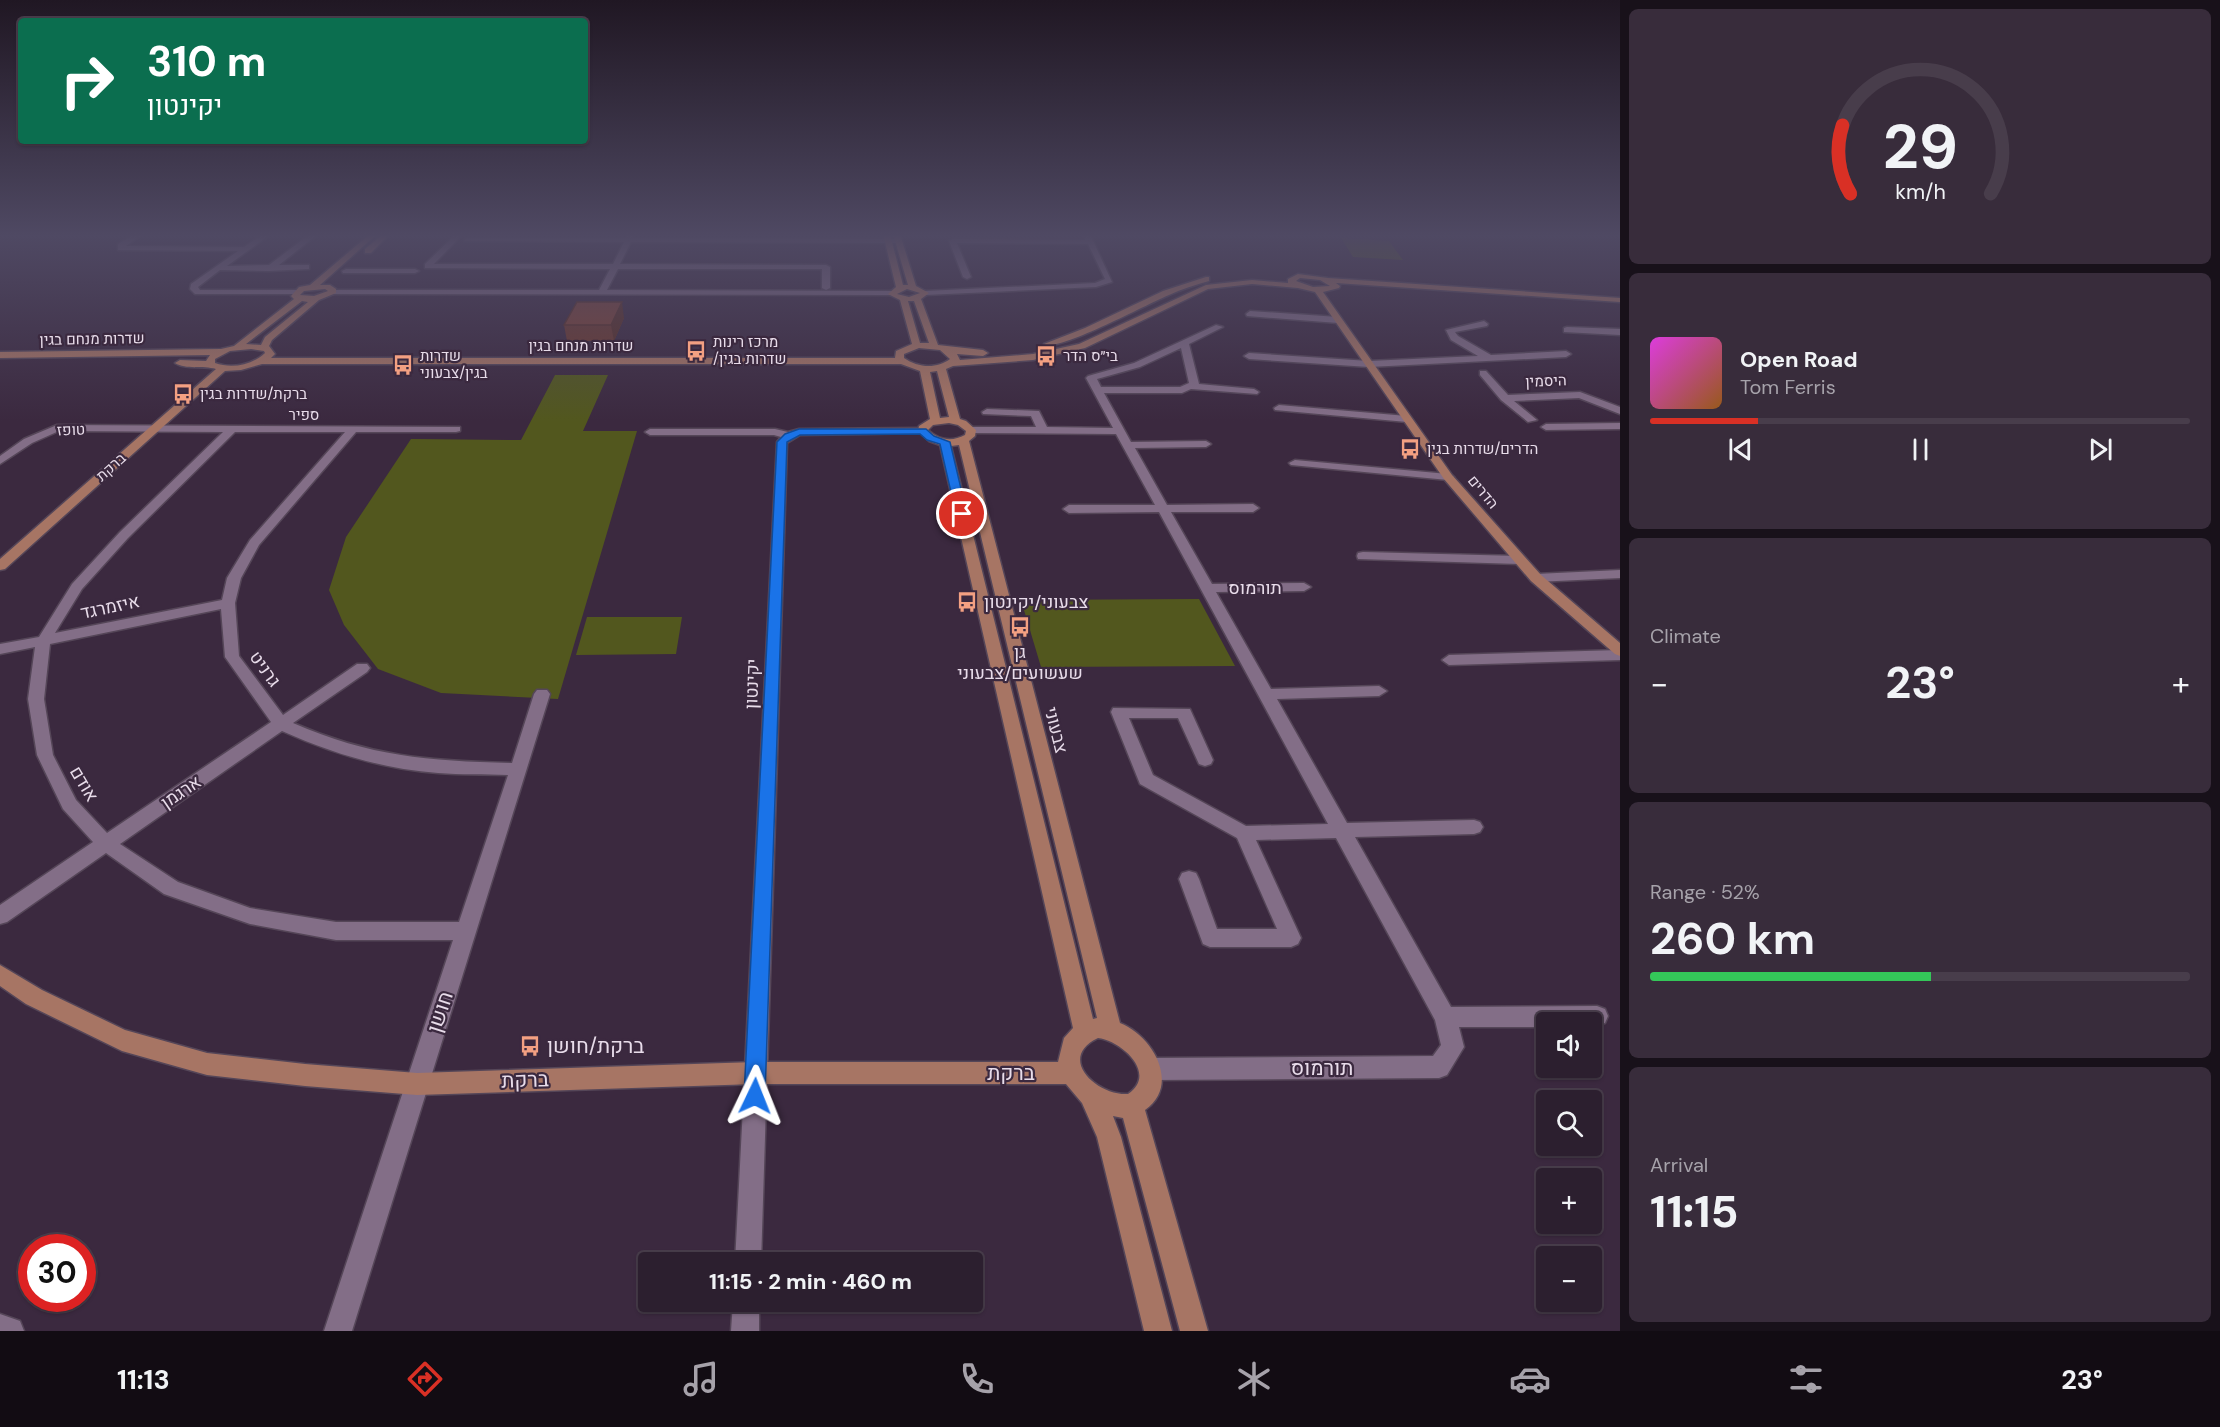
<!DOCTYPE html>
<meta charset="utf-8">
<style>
body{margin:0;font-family:"DM Sans",Heebo,sans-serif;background:#382c3b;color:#f1f3f6;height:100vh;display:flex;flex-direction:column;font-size:22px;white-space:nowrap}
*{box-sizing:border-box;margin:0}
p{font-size:20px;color:#a6a2aa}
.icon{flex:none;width:33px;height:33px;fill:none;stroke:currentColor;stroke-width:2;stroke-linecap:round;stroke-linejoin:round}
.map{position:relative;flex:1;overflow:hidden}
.side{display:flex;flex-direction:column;gap:9px;padding:9px;background:#18111a;width:600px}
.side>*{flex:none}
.hud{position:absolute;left:18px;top:18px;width:570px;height:126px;border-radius:6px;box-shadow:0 2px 4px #0004,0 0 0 2px #483d4b;background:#0b6e4f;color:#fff;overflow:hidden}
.fabs{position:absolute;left:1536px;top:1012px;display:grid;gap:12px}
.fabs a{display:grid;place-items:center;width:66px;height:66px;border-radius:6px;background:#2c1f2f;box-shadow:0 2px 4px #0004,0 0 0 2px #483d4b;font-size:30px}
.speed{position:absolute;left:18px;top:1234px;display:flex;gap:12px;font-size:30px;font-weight:700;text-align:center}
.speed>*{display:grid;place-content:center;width:78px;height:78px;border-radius:50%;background:#2c1f2f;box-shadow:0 2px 4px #0004,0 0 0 2px #483d4b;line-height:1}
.speed .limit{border:9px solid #d22;background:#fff;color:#111}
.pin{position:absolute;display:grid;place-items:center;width:51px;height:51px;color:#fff;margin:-26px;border:3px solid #fff;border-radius:50%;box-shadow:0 2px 6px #0007}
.me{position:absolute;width:66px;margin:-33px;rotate:2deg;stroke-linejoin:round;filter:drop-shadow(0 0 4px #0008)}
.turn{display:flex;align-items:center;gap:21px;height:126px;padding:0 30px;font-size:27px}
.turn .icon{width:78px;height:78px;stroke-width:2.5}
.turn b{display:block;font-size:42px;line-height:51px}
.big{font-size:45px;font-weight:700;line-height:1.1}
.side .widget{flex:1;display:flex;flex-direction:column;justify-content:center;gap:9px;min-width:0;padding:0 21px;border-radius:9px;background:#382c3b}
.side .dial{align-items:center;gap:0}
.dial svg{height:156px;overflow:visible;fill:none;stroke:#483d4b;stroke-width:7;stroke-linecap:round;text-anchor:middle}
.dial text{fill:#f1f3f6;stroke:none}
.song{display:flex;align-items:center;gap:18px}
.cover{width:72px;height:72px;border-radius:9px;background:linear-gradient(135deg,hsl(300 70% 55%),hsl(30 70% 35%))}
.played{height:6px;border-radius:3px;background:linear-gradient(90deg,#d93025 20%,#483d4b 20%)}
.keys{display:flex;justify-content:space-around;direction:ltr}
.heat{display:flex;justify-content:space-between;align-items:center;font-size:33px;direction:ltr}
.charge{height:9px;border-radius:4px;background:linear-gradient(90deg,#34c759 52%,#483d4b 0)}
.trip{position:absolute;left:638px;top:1252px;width:345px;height:60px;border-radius:6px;background:#2c1f2f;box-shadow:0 2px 4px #0004,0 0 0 2px #483d4b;font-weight:700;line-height:60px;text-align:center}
.menu{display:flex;height:96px;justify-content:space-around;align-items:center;background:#120c13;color:#a6a2aa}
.menu .icon{width:42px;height:42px}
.menu .active{color:#d93025}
.menu b{font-size:27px;color:#f1f3f6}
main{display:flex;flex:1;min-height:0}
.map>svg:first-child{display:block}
.green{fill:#52571e}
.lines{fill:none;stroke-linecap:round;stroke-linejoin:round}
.street-casing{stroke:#554658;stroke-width:3}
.secondary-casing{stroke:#554658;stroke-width:3}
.street{fill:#836e87;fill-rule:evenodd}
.secondary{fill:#a77564;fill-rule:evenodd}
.wall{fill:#6c382c}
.shaded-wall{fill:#582e24}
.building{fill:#7e4133;stroke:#582e24;stroke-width:1.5}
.route{fill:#1a73e8;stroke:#114b97;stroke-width:1.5}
.labels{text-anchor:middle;stroke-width:4.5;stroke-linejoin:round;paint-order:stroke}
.far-street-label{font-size:15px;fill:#e8dcea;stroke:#3b293f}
.far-poi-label{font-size:15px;fill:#e8dcea;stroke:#3b293f;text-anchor:start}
.street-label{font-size:18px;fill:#e8dcea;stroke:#3b293f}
.poi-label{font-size:18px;fill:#e8dcea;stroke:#3b293f;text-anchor:start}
.near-street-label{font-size:21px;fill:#e8dcea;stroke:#3b293f}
.near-poi-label{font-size:21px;fill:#e8dcea;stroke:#3b293f;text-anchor:start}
</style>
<main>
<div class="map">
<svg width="1620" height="1331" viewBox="0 0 1620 1331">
<rect width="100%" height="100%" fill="#3b293f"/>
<path class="green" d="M1341,238L1389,241L1403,260L1353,257Z
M555,375H608L583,431H637L558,699L441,693L378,669L344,625L329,590L346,537L411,439L521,440Z
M1199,599L1235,666L1041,667L1021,600Z
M587,617H682L676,654L576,655Z"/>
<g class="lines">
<g class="street-casing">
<path id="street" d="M135,234H143L126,246L244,247L263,234H271L227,266L269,265L310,234H318L279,265H309V269L269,271L220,270L198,287L200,290H300L301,292L297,294H195L190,289L191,284L238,251L118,250V244Z
M456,234H463L434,264H613L624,242L464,241L466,238H626L628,234H635L633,238L898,239L902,241L898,243L631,242L620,264L826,265L830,267V288L826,290L822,288V269H618L607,290L895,291L896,293L892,295L332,294L328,292L332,290H599L610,269L425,268V264Z
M1083,234H1090L1112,282L1096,287L925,295L921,293L925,291L1095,283L1105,279L1088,244L957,243L971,277L967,279L963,277L949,241L953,239L1085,240Z
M346,269H415L419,271L415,273H343L342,271Z
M1250,311L1338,317L1342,320L1338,323L1247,316L1246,314Z
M1484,321L1488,324L1487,326L1455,332L1458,336L1491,355L1566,351L1571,354L1566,357L1369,367L1249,359L1244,356L1249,353L1369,361L1478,356L1451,340L1446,330Z
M1216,325L1223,327L1189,344L1199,384L1254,389L1259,392L1257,394L1191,389L1182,393H1104L1131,442L1206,441L1211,444L1206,447L1135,448L1167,505L1253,504L1259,508L1253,512H1171L1212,584L1304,583L1311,587L1304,591L1216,592L1271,689L1379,686L1387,691L1379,696L1277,699L1347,823L1474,820L1480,822L1483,827L1480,832L1474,834L1355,837L1451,1007L1597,1006L1605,1009L1608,1016L1605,1023L1592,1026V1023H1546V1027H1459L1464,1047L1447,1075L1439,1078L1151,1080L1143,1077L1140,1069L1143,1061L1151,1058L1433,1056L1441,1045L1435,1020L1336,838L1256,840L1301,938L1298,944L1291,947H1210L1203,944L1179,879L1182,873L1189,871L1196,873L1199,879L1217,929H1277L1237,838L1140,784L1111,712L1113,708L1190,709L1213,760L1211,764L1205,766L1199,764L1178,718H1129L1153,775L1246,826L1328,824L1159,512L1069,513L1063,509L1069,505H1155L1116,434L971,433L966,430L971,427H1036L1031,416L983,414L982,412L987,409L1039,411L1047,427L1113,428L1086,378L1088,376L1134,363ZM1181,348L1189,383L1180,387H1101L1097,379L1140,367Z
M1567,327L1620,329V335L1564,332V328Z
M1480,371H1486L1508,395L1580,392L1620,407V414L1579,398L1514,401L1537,420L1528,422L1501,400L1480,375Z
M1279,405L1407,416L1412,419L1407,422L1275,410L1274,408Z
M1620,423V429L1546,430L1541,427L1546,424Z
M57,425L460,427V431L456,432H356L259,545L241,578L235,603L239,656L283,715L357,664H367L370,668L367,672L293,723C371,757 429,761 512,763L534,694L537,690H547L550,694L352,1331H324L453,940H336L250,924L164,894L106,853L7,922L0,924V905L93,842L63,809L37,755L28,699L35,647L0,654V644L39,637L72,584L120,532L223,432L59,431L32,443L0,464V456L24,439ZM235,432H345L250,540L227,578L222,600L55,633L82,589L128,538ZM221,609L225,657L271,722L107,833L76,800L53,755L44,699L50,644ZM282,731C331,753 383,769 438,773C461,775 484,774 508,775L459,922H336L250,908L178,882L120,844Z
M923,428L927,429V433L800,435L787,443L761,1263H735L777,442L781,437L774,435H650L645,432L650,429H775L788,432L799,429Z
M1295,460L1448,474L1454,477L1448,480L1291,465L1289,463Z
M1363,552L1519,556L1526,560L1519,564L1358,559L1357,556L1358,553Z
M1620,570V578L1536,582L1529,578L1536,574Z
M1620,650V660L1449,665L1442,660L1449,655Z
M733,1302H759V1331H731Z
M0,1314L20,1321L24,1331H0Z"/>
</g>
<g class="secondary-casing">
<path id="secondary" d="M370,234H377L320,285H330L336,289V293L319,300L272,340L269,346L275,354L271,358H895L896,351L912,344L900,300L888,294L896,287L883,234H890L903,285H908L893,234H900L916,286L929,293L921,299L938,345L983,350L988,353L983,356L957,354L960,360L1033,354L1079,344L1206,285L1252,280L1288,283V279L1298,274L1328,278L1620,298V302L1336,283L1340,286L1339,288L1323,292L1452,475L1541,575L1620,643V656L1615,654L1531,581L1444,479L1315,292L1298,288L1252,284L1208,289L1085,348L1033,360L953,366L946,369L960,419L966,421L976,430L975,436L969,441L1120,1023C1153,1036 1181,1085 1145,1110L1208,1331H1180L1123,1118L1113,1116L1121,1137L1172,1331H1144L1097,1137L1082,1103L1066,1084H756L417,1095L305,1086L207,1075L122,1051L26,1004L0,986V965L42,990L125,1030L207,1053L305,1064L417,1073L756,1062H1058L1064,1038L1073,1028L940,445L929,441L918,431L919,426L930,419L920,371L901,364H262L241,370L225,371L5,569L0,570V559L216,369C203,365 186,370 175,363L180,360L206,361L210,355L0,358V352L221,349L234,346L294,299L291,296L299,287L310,285ZM1300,278L1320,280L1330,286L1313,287L1296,281ZM325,289L328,291L314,296L300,295L304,291ZM907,289L920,293L909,297L897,294ZM302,301L308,302L265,337L261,345L246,344ZM914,301L929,343H920L908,301ZM919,348L940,350L950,359C937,369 918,368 904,358V354ZM251,349L264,351L265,353C252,365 232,369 215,363V359L230,351ZM937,371L949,417L940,418L930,372ZM949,423L958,425L966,431L965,435C952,442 939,440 928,430L933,425ZM959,445L1097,1018L1093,1019L951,446ZM1098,1038C1122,1041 1158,1074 1128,1094C1097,1096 1056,1058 1098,1038Z
M383,234H390L371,253H365V249Z
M1206,277H1209V281C1195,285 1182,289 1169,295C1149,303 1057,353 1044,344L1085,328L1163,291Z"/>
</g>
<use href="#street" class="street"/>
<use href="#secondary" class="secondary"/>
</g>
<path class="wall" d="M624,318L614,341H567L564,325Z"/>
<path class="shaded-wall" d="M622,302L624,318L614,341L611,325Z"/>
<path class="building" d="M577,302H622L611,325H564Z"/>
<linearGradient id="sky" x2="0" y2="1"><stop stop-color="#201723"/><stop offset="0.56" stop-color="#4f4963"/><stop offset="1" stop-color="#4f4963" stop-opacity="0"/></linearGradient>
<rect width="1620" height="421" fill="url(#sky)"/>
<path class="route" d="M926,429L934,436L950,442L967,514L966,517L962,518L956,514L940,444L927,440L920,434L800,435L787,442L765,1096L762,1104L755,1107L747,1104L744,1096L777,442L785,434L799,429Z"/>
<defs>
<g id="bus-bare" transform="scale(1.62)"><path d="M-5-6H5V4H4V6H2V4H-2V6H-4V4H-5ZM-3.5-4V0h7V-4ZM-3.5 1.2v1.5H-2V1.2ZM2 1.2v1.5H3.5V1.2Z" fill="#f3a082" stroke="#3b293f" stroke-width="2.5" paint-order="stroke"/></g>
</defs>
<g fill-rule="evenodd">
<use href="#bus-bare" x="696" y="351"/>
<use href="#bus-bare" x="1046" y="356"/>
<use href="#bus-bare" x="403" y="365"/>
<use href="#bus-bare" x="183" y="394"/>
<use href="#bus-bare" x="1410" y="449"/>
<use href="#bus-bare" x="967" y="602"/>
<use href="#bus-bare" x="1020" y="627"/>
<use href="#bus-bare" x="530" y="1046"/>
</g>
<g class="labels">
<g class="far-street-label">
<text transform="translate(92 339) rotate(-1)" y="5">שדרות מנחם בגין</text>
<text x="581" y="351">שדרות מנחם בגין</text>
<text transform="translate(1546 381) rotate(-2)" y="5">היסמין</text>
<text x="304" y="420">ספיר</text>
<text transform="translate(71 430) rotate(-2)" y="5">טופז</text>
<text transform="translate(111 467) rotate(-42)" y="5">ברקת</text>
<text transform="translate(1483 492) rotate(50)" y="5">הדרים</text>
</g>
<g class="far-poi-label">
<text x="713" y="347">מרכז רינות<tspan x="713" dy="17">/שדרות בגין</tspan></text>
<text x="420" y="361">שדרות<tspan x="420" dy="17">בגין/צבעוני</tspan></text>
<text x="1063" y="361">בי״ס הדר</text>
<text x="200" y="399">ברקת/שדרות בגין</text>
<text x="1427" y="454">הדרים/שדרות בגין</text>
</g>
<g class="street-label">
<text x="1255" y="594">תורמוס</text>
<text transform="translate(110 607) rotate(-12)" y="6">איזמרגד</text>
<text transform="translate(265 669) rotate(54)" y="6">גרניט</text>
<text transform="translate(752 684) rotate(-88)" y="6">יקינטון</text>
<text transform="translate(1056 730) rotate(76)" y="6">צבעוני</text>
<text transform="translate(84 784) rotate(59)" y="6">אודם</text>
<text transform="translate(181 792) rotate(-34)" y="6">ארגמן</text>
</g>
<g class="poi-label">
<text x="984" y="608">צבעוני/יקינטון</text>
<text x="1020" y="658" text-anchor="middle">גן<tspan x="1020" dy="21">שעשועים/צבעוני</tspan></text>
</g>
<g class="near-street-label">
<text transform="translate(440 1012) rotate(-72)" y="7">חושן</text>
<text x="1322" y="1075">תורמוס</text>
<text x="1011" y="1080">ברקת</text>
<text transform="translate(525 1080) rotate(-2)" y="7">ברקת</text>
</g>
<g class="near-poi-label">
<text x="547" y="1053">ברקת/חושן</text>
</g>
</g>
</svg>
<div class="fabs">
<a><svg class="icon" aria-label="sound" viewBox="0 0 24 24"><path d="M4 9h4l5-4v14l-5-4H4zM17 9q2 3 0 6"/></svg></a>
<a><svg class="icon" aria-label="search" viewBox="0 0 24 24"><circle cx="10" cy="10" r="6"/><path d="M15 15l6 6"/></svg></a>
<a>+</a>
<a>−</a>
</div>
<div class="speed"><div class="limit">30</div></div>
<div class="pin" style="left:962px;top:514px;background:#d93025"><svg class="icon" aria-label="arrive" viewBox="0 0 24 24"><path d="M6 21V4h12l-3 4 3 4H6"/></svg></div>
<svg class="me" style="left:755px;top:1096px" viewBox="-20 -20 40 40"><path d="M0-17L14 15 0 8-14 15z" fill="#1a73e8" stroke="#fff" stroke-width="4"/></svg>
<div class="trip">11:15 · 2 min · 460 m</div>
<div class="hud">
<div class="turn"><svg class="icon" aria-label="right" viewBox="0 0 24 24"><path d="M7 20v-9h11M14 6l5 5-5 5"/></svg><div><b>310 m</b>יקינטון</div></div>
</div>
</div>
<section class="side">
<div class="widget dial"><svg viewBox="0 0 100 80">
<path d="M14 69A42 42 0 1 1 86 69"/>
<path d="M14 69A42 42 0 0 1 10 34" stroke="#d93025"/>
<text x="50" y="56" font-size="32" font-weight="700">29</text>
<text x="50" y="72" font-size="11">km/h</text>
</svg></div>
<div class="widget">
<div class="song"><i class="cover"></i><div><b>Open Road</b><p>Tom Ferris</p></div></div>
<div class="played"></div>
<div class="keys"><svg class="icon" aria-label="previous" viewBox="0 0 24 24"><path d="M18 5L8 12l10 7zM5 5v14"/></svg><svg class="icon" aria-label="pause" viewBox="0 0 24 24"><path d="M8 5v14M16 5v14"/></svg><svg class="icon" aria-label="next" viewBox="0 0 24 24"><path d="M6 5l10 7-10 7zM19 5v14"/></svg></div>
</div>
<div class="widget"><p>Climate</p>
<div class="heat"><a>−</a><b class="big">23°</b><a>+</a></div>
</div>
<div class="widget"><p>Range · 52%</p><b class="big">260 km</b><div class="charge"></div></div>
<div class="widget"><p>Arrival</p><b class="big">11:15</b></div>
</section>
</main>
<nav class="menu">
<b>11:13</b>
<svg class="icon active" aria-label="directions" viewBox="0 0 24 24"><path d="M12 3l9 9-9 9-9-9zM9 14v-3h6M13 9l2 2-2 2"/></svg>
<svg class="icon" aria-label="music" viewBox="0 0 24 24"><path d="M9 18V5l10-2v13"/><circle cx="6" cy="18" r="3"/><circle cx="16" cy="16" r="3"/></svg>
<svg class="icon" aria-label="phone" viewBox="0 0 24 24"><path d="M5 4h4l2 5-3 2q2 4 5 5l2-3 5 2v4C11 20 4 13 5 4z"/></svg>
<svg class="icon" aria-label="climate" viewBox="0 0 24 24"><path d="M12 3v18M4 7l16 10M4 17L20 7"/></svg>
<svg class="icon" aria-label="car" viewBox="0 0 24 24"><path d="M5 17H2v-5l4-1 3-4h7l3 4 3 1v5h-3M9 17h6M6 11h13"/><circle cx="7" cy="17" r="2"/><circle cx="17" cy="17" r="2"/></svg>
<svg class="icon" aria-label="filters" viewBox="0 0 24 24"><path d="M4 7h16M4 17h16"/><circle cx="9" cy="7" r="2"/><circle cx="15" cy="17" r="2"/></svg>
<b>23°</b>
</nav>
